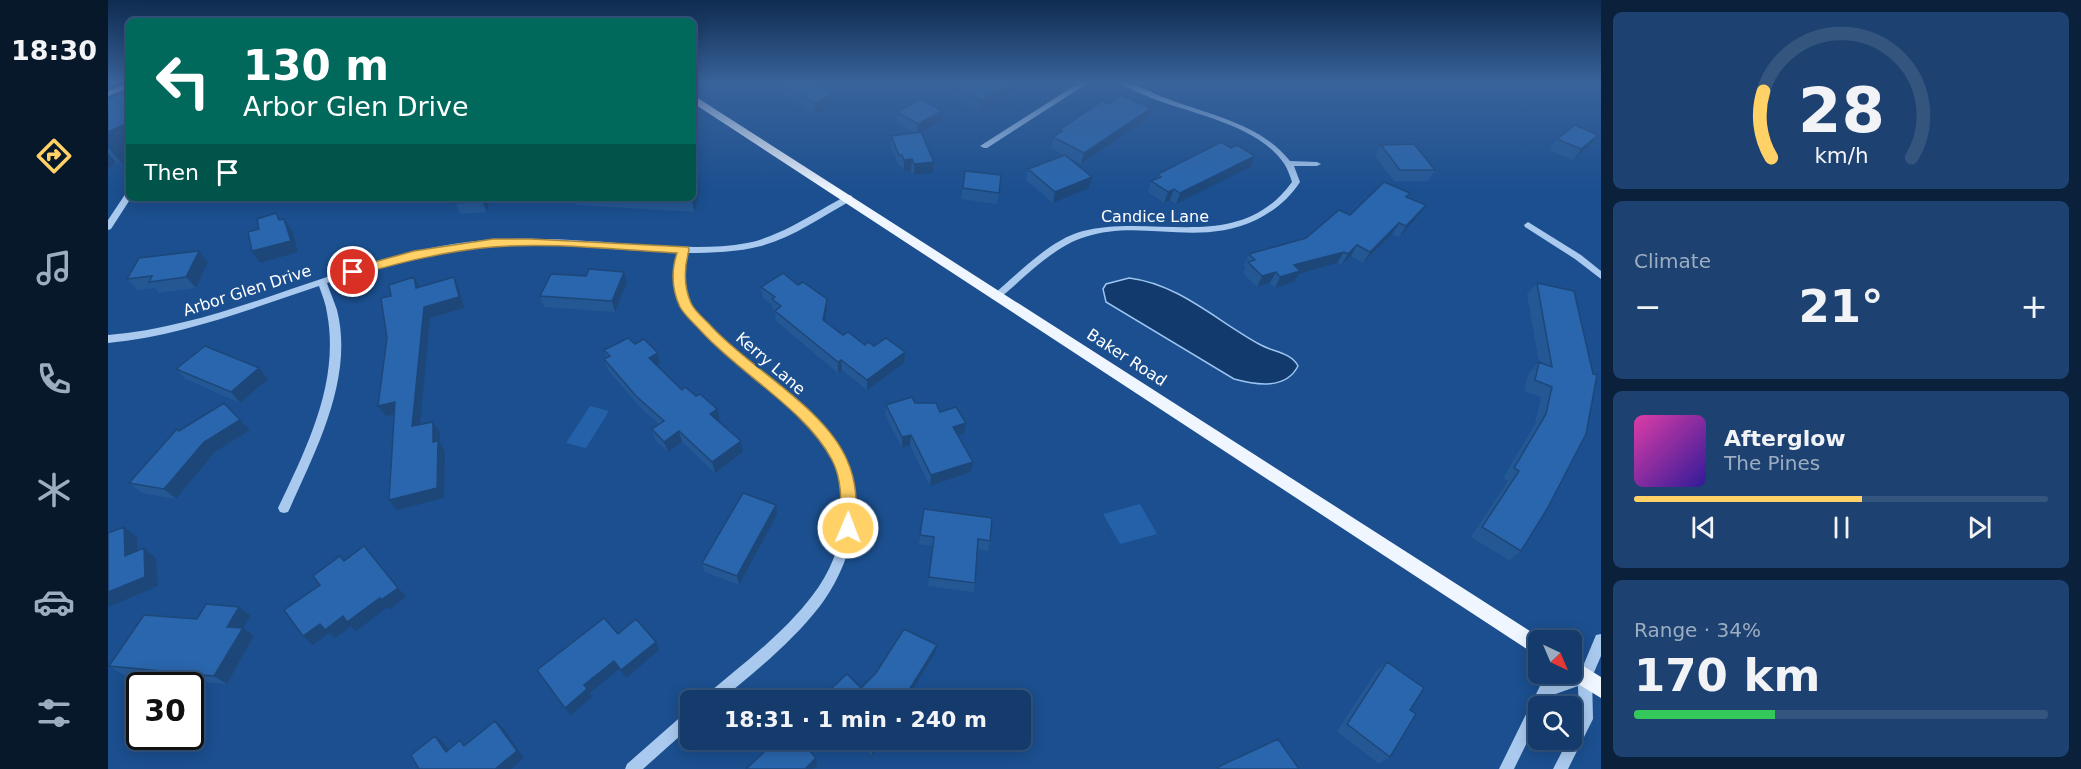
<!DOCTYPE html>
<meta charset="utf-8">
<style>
body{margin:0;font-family:"DejaVu Sans",sans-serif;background:#1d4271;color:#f1f3f6;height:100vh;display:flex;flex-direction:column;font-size:22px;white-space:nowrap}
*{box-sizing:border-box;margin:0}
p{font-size:20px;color:#9dadc1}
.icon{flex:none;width:33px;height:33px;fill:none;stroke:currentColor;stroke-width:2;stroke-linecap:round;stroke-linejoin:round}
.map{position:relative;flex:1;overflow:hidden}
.panel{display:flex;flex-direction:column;gap:12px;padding:12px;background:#0b203b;width:480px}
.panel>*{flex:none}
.top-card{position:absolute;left:18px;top:18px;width:570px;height:183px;border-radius:9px;box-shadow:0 3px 15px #0003,0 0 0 2px #33557e;background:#00695c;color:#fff;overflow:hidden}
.needle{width:39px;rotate:136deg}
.fabs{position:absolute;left:1420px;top:630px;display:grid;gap:12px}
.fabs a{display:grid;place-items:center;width:54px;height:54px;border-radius:9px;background:#143b6b;box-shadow:0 3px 15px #0003,0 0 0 2px #33557e;font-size:30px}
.speed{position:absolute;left:18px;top:672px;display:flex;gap:12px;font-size:30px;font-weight:700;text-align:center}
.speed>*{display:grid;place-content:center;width:78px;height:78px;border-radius:50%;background:#143b6b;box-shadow:0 3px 15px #0003,0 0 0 2px #33557e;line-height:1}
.speed .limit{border:3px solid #111;border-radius:9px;background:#fff;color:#111}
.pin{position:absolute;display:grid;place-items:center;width:51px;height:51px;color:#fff;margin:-26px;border:3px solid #fff;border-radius:50%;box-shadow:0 2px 6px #0007}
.me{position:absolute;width:66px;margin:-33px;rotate:1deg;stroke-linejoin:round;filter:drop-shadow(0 0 4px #0008)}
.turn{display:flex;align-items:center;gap:21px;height:126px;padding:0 18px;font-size:27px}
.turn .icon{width:78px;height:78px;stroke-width:2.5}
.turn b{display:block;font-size:42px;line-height:51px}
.then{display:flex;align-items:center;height:57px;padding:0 18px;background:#0003;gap:12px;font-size:22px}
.big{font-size:45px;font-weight:700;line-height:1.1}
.panel .card{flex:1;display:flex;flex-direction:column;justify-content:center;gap:9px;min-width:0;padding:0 21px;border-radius:9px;background:#1d4271}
.panel .dial{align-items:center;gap:0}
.dial svg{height:156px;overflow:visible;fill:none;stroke:#33557e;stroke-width:7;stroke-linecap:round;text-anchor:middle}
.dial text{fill:#f1f3f6;stroke:none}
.song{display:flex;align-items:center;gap:18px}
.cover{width:72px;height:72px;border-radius:9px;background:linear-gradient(135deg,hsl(320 70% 55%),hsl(250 70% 35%))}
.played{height:6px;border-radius:3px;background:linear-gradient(90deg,#ffd166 55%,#33557e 55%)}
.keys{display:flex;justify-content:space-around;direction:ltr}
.heat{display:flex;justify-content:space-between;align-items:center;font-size:33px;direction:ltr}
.charge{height:9px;border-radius:4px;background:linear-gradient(90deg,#34c759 34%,#33557e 0)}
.trip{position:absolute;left:572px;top:690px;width:351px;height:60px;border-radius:9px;background:#143b6b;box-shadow:0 3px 15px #0003,0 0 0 2px #33557e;font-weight:700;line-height:60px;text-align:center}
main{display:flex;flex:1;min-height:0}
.tabs{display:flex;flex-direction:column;width:108px;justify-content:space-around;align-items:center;background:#08182b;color:#9dadc1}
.tabs .icon{width:42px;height:42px}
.tabs .active{color:#ffd166}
.tabs b{font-size:27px;color:#f1f3f6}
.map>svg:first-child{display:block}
.green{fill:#2461a8}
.water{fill:#123a6d;stroke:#9cc4f0;stroke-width:1.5}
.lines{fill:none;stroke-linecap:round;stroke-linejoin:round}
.minor{fill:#a9c9ee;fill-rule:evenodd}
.major{fill:#f0f6ff;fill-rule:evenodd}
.wall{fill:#245895}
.shaded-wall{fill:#1d4779}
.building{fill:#2a66ad;stroke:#1d4779;stroke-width:1.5}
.route{fill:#ffd166;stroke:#a68842;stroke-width:1.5}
.labels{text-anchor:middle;stroke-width:6;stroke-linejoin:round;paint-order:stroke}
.street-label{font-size:16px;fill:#fff;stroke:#1b4f8f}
</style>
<main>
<nav class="tabs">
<b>18:30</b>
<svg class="icon active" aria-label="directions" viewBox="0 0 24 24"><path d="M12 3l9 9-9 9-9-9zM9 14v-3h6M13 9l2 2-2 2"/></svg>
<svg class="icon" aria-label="music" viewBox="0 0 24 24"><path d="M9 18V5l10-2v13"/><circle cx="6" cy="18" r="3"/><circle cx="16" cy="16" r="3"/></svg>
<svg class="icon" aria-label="phone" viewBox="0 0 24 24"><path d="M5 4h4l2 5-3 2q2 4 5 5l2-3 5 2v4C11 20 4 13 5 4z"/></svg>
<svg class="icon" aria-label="climate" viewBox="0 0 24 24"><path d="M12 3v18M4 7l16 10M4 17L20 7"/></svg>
<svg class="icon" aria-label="car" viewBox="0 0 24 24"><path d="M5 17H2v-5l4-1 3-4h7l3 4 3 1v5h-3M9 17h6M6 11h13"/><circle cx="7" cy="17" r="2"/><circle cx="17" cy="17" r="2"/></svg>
<svg class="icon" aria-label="filters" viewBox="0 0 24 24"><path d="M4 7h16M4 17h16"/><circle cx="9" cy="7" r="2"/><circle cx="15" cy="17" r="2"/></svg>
</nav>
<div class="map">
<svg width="1493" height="769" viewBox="0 0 1493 769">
<rect width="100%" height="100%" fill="#1b4f8f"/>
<path class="green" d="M482,406L501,411L478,448L458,443Z
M1032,504L1049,534L1012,544L995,514Z"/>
<path class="water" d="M1021,278C1071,284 1109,321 1151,344C1164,352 1183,352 1190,366C1178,390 1148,385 1126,379L998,302L995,289L998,284Z"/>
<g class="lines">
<path class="minor" d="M21,83V88L0,96V91Z
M971,83H980L879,148H876L872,146Z
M1012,83C1029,83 1045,94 1060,99C1102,115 1153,124 1182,161L1209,162L1213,164L1209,166H1186L1192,182C1181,199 1166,211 1148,220C1088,248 1034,218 977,237C946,246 916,278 892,298H886L884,296L886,294C911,273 943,239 975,231C1047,213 1131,255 1184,182C1182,176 1180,170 1177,165C1152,125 1083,114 1041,97C1032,93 1021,89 1012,83Z
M21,192V198H23L3,229L0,230V220L18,193Z
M741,195L744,196V200C715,216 686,237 653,246C630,252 604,253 580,253C575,270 574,290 583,306C593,323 611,336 625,348C680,393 753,437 747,518C744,549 731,581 712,606C684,642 648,671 613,700H596L598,695C635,664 675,634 704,596C722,573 733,546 735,517C736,500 735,479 728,463C706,416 651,381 613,349C597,335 580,321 571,301C565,286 566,268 571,252C504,249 437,241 370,247C318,252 268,267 219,283C222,292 226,301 229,310C246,377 209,448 182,508L180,512L176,513L172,512L170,508C199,447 232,382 219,313C218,304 214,295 211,286C142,309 73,336 0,343V335C120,325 227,262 345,244C409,234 475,241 539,245C572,247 606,249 639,243C665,238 690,223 713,210C722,205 731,199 741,195Z
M1420,222L1473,255L1493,271V279L1467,259L1417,227L1416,225Z
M1493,634V656L1484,677L1485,719L1460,769H1445L1460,740H1464V731L1471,718L1470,686L1442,696L1437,706H1431V718L1406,769H1391L1432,686L1473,671L1488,635Z
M582,711V727L535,769H517L519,764L577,713Z"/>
<path class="major" d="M585,95L1436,640H1431V657L585,103Z
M1464,659L1493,677V698L1457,676L1456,674H1464Z"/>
</g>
<path class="wall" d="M670,83L725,104L707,114L671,93Z
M861,83H920L872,111L849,100L850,89Z
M21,89V161L14,164L7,161L2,168L0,167V99Z
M789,112L833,121L813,132L826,162L825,173L806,175L803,170L796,171L794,166H791L783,147V136L806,133L789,123Z
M1039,119L973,164L962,158L981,188L945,203L918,180L920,169L956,155L943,148L945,137L950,134L951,130Z
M1449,139L1481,146L1465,160L1441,150Z
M1273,145L1327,170L1320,181H1286L1267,156Z
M1143,167L1068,204L1062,200L1056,203L1040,192L1043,181L1048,179L1050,174Z
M857,171L893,175L889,204L853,199Z
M590,180L592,191L586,212L468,205L465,198H585Z
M1302,193L1299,197L1310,216L1291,237L1284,234L1255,263L1243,256L1233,265L1229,263L1191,274L1186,282L1167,288L1162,283L1149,287L1135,273L1138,267L1136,265L1141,254L1198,238L1242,215Z
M382,198L379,212L353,214L347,203Z
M100,262L88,288L51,293L47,288L29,290L19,279Z
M519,283L507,312L436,307L432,296Z
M1429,283L1466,291L1413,551L1401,560L1363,537L1400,481L1395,478L1427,424L1433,397L1416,391L1421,373L1431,362L1419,294Z
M653,287L719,310L717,321L735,335L757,345L797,352L796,363L759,390L734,370L730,373L668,321L667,312L665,310L664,305L655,298Z
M527,344L550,353L552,363L549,366L574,390L612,420L610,421L635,452L607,473L574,442L560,452L547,440L544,429L551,424L532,407L500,370L496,359L499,358L496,350Z
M68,369L160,379L132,403L78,379Z
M807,403L832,412L858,423L856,434L850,436L865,462L863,472L822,486L802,445L794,448L778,416V405Z
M142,430L107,452L68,499L34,493L21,483L71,431Z
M816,509L882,541L880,551L869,549L867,583L865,592L820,586L824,546L811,544Z
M669,515L631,585L597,572L594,563Z
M131,607L143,616L135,628L146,636L119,684L16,675L1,666L89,619Z
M1279,662L1302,710L1282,757L1271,764L1229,731L1269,670Z
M748,740H802L789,752L778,741L764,756Z"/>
<path class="shaded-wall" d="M903,83H920L872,111L873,101Z
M725,94V104L707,114V103Z
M1043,108L1039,119L973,164L976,153Z
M834,111L833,121L809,135L810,124Z
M21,122V161L14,164L0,147V132Z
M1490,135L1481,146L1465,160L1473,149Z
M0,153L7,161L2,168L0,166Z
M1147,156L1143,167L1068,204L1072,193Z
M804,159L803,170L796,171V160Z
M826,162L825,173L806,175V164Z
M984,177L981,188L945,203L947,192Z
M590,180L592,191L586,212L584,201Z
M1066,189L1062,200L1056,203L1060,192Z
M375,198H382L379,212L374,201Z
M1318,205L1310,216L1291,237L1298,226Z
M176,219L184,230L190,252L152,263L144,251Z
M1291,223L1284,234L1255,263L1262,252Z
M1249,245L1243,256L1233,265L1240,254Z
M91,251L100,262L88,288L78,277Z
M1236,252L1229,263L1191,274L1186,282L1167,288L1172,277L1186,265Z
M516,272L519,283L507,312L504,301Z
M1168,272L1162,283L1149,287L1154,276Z
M306,277L312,288H308Z
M346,277L351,288L356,308L322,318L311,437L304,426L316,307Z
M719,299V310L716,331L715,320Z
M797,352L796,363L759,390V380Z
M550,353L552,363L544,369L541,358Z
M733,360L734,370L730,373V362Z
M151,368L160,379L132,403L123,392Z
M287,402L294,413L278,416L270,406Z
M609,409L612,420L605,425L602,414Z
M132,420L142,430L107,452L68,499L56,489L96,442Z
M325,422L332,432V443L337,451L336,498L289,510L281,500L325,442Z
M858,423L856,434L843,437L845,427Z
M571,431L574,442L560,452L556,442Z
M803,435L802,445L794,448V437Z
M633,441L635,452L607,473L604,462Z
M865,462L863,472L822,486L823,475Z
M668,505L669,515L631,585L629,576Z
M16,527L29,537L30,565L17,556Z
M256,546L298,597L282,609L280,607L248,631L243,626L227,638L221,633L205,645L195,636Z
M36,548L48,558L50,586L0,607V592Z
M131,607L143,616L135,628L146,636L119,684L106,676L119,627Z
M548,642L551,650L518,678L513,670Z
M829,645L827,653L800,698L801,690Z
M506,661L511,669L482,693L484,697L463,715L457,708L476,685Z
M387,721L395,728L416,758L403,769H387Z
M327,736L336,743L346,759L338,752Z
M773,740H778V741L764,756V749Z
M796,740H802L789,752L790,745Z
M708,758L709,765L705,769H697Z"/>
<path class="building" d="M671,83H706L725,94L707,103Z
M861,83H903L873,101L850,89Z
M21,89V122L0,132V99Z
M1013,95L1043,108L976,153L945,137L954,131L951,130L994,101L1000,104Z
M813,99L834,111L810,124L789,112Z
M1467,125L1490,135L1473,149L1449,139Z
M813,132L826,162L806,164L804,159L796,160L794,155H791L783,136Z
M1113,142L1123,148L1129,145L1147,156L1072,193L1066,189L1060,192L1043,181L1053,177L1050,174Z
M1306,144L1327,170H1292L1273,145Z
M957,155L984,177L947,192L920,169Z
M857,171L893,175L891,193L855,188Z
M585,180H590L585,197Z
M1276,182L1302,193L1298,197L1318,205L1298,226L1291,223L1262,252L1249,245L1240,254L1236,252L1186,265L1192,271L1172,277L1168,272L1154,276L1140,262L1147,260L1141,254L1198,238L1231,210L1242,215Z
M349,198H375L374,201L347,203Z
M536,198H585L584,201Z
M168,213L171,220L176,219L183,241L144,251L140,232L151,229L149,219Z
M91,251L78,277L41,282L44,276L19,279L31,258Z
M481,269L516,272L504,301L432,296L443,274L478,276Z
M675,273L690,285L695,282L719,299L715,320L735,335L740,332L757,345L760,342L766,346L778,338L797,352L759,380L733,360L730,362L667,311L673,306L664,299L667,297L653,287Z
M306,277L308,288L346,277L351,297L316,307L304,426L325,422V442L330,441L329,488L281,500L287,402L270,406L279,338L273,298L283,296L281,285Z
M1429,283L1466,291L1485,374L1489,375L1478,434L1439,509L1413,551L1374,527L1411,471L1406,468L1438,414L1444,387L1427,380L1431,362L1444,367Z
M520,338L527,344L536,339L550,353L541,358L574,390L577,387L588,396L592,394L609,409L602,414L633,441L604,462L571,431L556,442L544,429L556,421L528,396L496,359L502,356L496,350Z
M97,346L151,368L123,392L68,369Z
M804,397L807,403H828L832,412L848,407L858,423L845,427L865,462L823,475L803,435L794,437L778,405Z
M116,403L132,420L96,442L56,489L21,483L69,429L71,431Z
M635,493L668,505L629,576L594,563Z
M816,509L884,518L882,541L870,539L867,583L821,577L826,537L812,535Z
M16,527L17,556L36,548L37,577L0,592V533Z
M256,546L290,588L273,600L272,598L239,622L235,616L217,630L212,624L195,636L176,610L212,585L205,576L232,556L236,561Z
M98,604L131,607L119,627L135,628L106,676L1,666L36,615L89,619Z
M496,618L510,634L528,619L548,642L513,670L506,661L476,685L479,689L457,708L429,670Z
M796,629L829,645L801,690L809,700H716L713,698L739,674L753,688L768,673Z
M1279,662L1316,688L1302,710L1308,714L1282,757L1239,724Z
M387,721L409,751L387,769H311L303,755L327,736L338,752L352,740L356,746Z
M1170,739L1191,769H1111L1110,767Z
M669,740H692L708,758L697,769H638Z
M755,740H773L764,749Z
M784,740H796L790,745Z"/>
<linearGradient id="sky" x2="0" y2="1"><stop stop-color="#0f2b4f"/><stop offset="0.43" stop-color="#39639b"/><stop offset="1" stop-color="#39639b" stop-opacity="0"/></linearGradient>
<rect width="1493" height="191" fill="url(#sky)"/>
<path class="route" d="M385,239H423L580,247L581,250C576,268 575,285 583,303C587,312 598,320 604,327C643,369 717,408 739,460C749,482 749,504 748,528L746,532L740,534L735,532L732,528C733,505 735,481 724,460C698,410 632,374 593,331C587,324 577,316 572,307C564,290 563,271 569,253C509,250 444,242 385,247C337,251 291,263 245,276L239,272L241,269L306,251Z"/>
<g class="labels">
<g class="street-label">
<text x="1047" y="222">Candice Lane</text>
<text transform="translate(139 290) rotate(-18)" y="6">Arbor Glen Drive</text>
<text transform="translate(1019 357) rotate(33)" y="6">Baker Road</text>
<text transform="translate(663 363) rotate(41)" y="6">Kerry Lane</text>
</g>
</g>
</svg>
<div class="fabs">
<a><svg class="needle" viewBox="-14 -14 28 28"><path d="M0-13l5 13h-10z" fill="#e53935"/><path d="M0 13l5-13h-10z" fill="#9dadc1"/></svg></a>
<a><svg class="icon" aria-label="search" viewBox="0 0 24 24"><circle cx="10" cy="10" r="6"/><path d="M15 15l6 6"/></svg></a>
</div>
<div class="speed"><div class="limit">30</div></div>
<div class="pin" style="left:245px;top:272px;background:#d93025"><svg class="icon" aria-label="arrive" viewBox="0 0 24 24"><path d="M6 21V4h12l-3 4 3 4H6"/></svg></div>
<svg class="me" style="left:740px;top:528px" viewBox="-20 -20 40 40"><circle r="17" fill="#ffd166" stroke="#fff" stroke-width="3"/><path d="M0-11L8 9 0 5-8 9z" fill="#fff"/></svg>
<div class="trip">18:31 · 1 min · 240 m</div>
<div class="top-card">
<div class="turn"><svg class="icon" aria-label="left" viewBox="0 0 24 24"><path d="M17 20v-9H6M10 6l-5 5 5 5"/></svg><div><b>130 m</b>Arbor Glen Drive</div></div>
<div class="then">Then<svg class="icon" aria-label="arrive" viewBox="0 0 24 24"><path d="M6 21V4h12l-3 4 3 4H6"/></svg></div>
</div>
</div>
<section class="panel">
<div class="card dial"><svg viewBox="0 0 100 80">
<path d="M14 69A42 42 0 1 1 86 69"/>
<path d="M14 69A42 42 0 0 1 10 35" stroke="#ffd166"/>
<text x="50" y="56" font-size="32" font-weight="700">28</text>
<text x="50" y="72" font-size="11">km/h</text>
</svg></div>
<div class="card"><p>Climate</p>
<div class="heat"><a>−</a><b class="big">21°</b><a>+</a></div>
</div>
<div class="card">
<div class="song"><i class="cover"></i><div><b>Afterglow</b><p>The Pines</p></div></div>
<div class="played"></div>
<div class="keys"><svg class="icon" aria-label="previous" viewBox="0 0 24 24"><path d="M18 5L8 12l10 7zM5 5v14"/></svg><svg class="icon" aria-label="pause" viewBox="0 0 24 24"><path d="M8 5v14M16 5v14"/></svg><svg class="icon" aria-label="next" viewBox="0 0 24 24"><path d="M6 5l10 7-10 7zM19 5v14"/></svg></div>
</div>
<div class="card"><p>Range · 34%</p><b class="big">170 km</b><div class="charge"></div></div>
</section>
</main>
